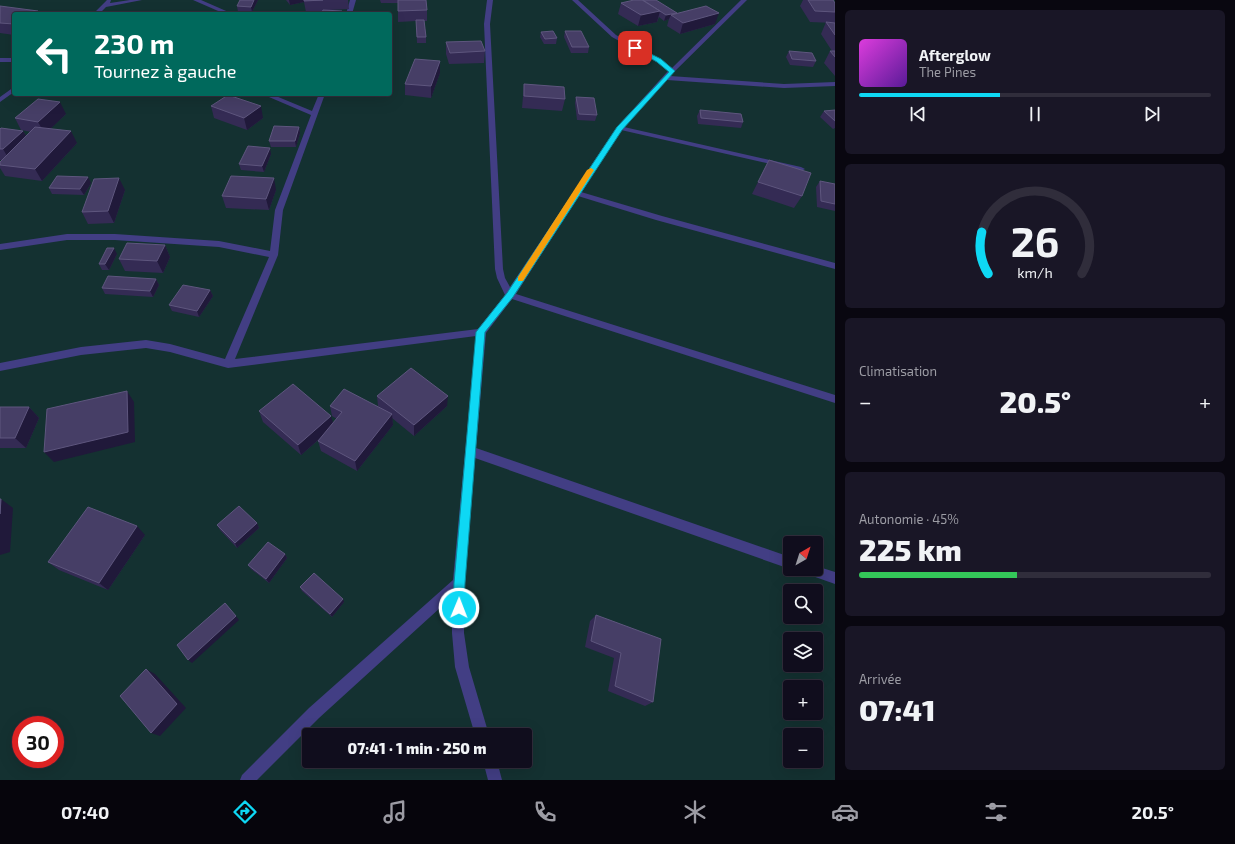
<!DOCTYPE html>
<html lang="fr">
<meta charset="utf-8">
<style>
body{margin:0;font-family:"Exo 2",sans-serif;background:#191626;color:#f1f3f6;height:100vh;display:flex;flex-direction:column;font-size:15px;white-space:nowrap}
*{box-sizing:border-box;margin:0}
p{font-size:13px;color:#9c9ca4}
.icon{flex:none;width:22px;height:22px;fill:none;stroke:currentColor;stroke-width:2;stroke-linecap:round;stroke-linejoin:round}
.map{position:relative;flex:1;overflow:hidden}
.sheet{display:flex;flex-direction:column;gap:10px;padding:10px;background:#090710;width:400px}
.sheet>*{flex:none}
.guide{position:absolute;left:12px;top:12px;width:380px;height:84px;border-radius:4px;box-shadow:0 4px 16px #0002,0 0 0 1px #302d3b;background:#00695c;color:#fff;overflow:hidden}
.needle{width:26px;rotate:39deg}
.buttons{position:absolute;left:783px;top:536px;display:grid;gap:8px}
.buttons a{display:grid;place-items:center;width:40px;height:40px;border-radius:4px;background:#100d1d;box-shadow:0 4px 16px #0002,0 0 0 1px #302d3b;font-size:20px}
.speed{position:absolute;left:12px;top:716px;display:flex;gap:8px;font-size:20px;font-weight:700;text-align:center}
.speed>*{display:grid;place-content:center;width:52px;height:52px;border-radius:50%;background:#100d1d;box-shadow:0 4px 16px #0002,0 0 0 1px #302d3b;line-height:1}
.speed .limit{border:6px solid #d22;background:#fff;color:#111}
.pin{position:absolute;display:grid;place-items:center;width:34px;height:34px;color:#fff;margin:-17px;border-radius:8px;box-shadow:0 2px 6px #0006}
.me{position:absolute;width:44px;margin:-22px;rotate:1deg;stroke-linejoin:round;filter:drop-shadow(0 0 3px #0008)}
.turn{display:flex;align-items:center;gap:14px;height:84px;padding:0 16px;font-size:18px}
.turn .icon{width:52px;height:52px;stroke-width:2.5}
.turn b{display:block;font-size:28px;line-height:34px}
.big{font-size:30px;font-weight:800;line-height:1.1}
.sheet .widget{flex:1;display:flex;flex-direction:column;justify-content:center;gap:6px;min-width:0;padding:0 14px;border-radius:6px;background:#191626}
.sheet .dial{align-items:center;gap:0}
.dial svg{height:104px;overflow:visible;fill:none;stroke:#302d3b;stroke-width:7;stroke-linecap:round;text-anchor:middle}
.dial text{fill:#f1f3f6;stroke:none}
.song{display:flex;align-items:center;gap:12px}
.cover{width:48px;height:48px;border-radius:6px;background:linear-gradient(135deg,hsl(300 70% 55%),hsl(270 70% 35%))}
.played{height:4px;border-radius:2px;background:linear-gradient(90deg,#0ed8f4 40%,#302d3b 40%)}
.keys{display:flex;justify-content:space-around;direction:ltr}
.heat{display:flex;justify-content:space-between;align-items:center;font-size:22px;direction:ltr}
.charge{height:6px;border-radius:3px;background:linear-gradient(90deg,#34c759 45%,#302d3b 0)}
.trip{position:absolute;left:302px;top:728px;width:230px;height:40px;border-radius:4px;background:#100d1d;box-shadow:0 4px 16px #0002,0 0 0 1px #302d3b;font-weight:800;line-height:40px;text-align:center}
.tabs{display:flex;height:64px;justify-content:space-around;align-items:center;background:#06050c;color:#9c9ca4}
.tabs .icon{width:28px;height:28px}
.tabs .on{color:#0ed8f4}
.tabs b{font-size:18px;color:#f1f3f6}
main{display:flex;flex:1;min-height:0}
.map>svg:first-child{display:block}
.green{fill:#143131;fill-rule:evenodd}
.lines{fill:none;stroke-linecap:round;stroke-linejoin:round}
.minor{fill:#423e84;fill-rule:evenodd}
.wall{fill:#342b54}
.shaded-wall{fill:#20193a}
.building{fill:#463e66;stroke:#5e567e}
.route{fill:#0ed8f4;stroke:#098c9f}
.slow{fill:#f59e0b}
</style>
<main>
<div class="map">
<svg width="835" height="780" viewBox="0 0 835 780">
<rect width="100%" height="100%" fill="#151127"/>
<path class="green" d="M0,0H835V780H0ZM14,14H390V94H14ZM790,543H816V569H790ZM790,591H816V617H790ZM790,639H816V665H790ZM790,687H816V713H790ZM21,725H55V759H21ZM309,735H525V761H309ZM790,735H816V761H790Z"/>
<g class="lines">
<path class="minor" d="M107,0H111L110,3L130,0H142L106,7L99,14H93Z
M193,0H201L233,14H225Z
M350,0H356L352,14H346Z
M487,0H493L490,24L503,269L505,278L510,287L617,127L668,71L657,62L612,37L572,0H578L616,35L661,60L672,68L741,0H747L670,76L784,84L835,82V86L784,88L667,80L624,127L801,167L805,169L801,171L621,130L581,192L662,216L835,263V269L656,220L578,196L516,294L835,395V403L512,299L486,333L476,448L790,557V569L475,458L465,583L464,633L469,667L489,735H475L455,667L452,633V597L319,718L257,780H240L242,775L309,708L453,580L476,336L228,368L170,352L146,348L81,355L0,371V363L81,347L146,340L170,344L225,359L269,257L219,247L115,240H67L0,250V244L67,234H115L219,241L270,251L275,210L311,115L262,94H271L312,111L319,94H325L283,210L278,255L235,359L478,329L505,295L497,278L495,269L484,24Z
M0,58H14V62H0Z
M14,87V92L0,102V97Z
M816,566L835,572V584L804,573L802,569H816Z
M483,761H497L502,780H488Z"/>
</g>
<path class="wall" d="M258,0L252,12H238L237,6Z
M286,0H348L349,9L330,10L342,11V14H321L322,11L306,12L304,2L290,5Z
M380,0H426L427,10V21H424L426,37V43H417L416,21L398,22V3H381Z
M803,0H833L835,3V23L810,22L800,6Z
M621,3L676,14L715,24L680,34L667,26L669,19L664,21L659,17L657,22L638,26L618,14Z
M0,6L14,14V35L0,33Z
M826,22L835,23V76L824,63L830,51H832L821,34Z
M565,31L589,47L588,53H571L564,37Z
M541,32L557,38L556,44H544L540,37Z
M446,42L485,51L484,63L449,64L446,54Z
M789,51L816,61L813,67L790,65L786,57Z
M440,61V73L431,98L405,95V84Z
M524,84L565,99L562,111L522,108Z
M576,97L597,115L595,121L577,120L575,103Z
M211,106L263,118L247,130L214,118Z
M700,110L743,122L741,128L698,124L697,116Z
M835,110V128L833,129L820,117L824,111Z
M66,114L50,129L77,143L42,181L5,176L0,168V162L2,160H0V129L23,131L26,136L31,132L21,130L15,118Z
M299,127L300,133L296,147H271L269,141Z
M271,154L264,172L241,170L239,164Z
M769,160L802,196L794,208L752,194Z
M820,181L835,184V211L817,207L816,187Z
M91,183L84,195L52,194L49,188Z
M125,190L114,223L88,224L82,212Z
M276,190L269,210L226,208L222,196Z
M165,245L170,257L163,273L125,271L119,259Z
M117,254L109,270H102L99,264Z
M156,279L159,285L153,297L105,294L102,288Z
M210,290L213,296L199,317L172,311L169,305Z
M377,396L447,406L414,436L392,418L393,425L357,471L321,451L318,441L323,436L301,455L263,422L259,411L333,423L337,419L332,416L330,406L381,408L378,406Z
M0,407H29L39,418L26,448H0Z
M257,523L259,528L237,548L220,530L217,525Z
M145,535L108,590L59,570L48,562Z
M285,554L287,558L269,583L251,569L248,565Z
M300,587L344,602L332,617L302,591Z
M596,615L653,702L645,706L608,691L614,658L585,647L590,621Z"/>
<path class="shaded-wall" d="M254,0H258L252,12L251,7Z
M289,0H313L304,1V2L290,5Z
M38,11L40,14H34Z
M660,11L657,22L638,26L641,15Z
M677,13L675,18L671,15L669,19L664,21L666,15Z
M719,13L715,24L680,34L683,23Z
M440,61V73L431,98V86Z
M60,102L66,114L45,134L38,122Z
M261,106L263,118L247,130L244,118Z
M299,127L300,133L296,147L295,141Z
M23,131L30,142L10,161L3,149Z
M71,131L77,143L42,181L35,169Z
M270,148L271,154L264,172L262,166Z
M88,177L91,183L84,195L80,189Z
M119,178L125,190L114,223L108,211Z
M274,178L276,190L269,210L266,199Z
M165,245L170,257L163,273L157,261Z
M114,248L117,254L109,270L105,264Z
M156,279L159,285L153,297L150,291Z
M210,290L213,296L199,317L197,311Z
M127,391L134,402L135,442L54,462L44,452Z
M448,396L447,406L414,436V425Z
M29,407L39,418L26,448L15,438Z
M392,414L393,425L357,471L355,461Z
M331,416L334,426L301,455L298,445Z
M1,499L13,508L10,552L0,555V514Z
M257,523L259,528L237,548L235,543Z
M137,526L145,535L108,590L99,583Z
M285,554L287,558L269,583L266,579Z
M343,599L344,602L332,617L330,614Z
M236,616L239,620L192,663L188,660Z
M146,669L155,674L186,708L160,736L151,733Z"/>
<path class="building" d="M240,0H254L251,7L237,6Z
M304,0H323L304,1Z
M398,0H426L427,10L398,11Z
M634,0H642L660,11L641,15L621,3Z
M643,0H656L677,13L666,15Z
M808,0H833L835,3V12L815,11Z
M0,6L38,11L34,14H14V24L0,23Z
M706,6L719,13L683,23L671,15Z
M323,10L342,11L340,14H321Z
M416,20H424L426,37H417Z
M826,22L835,23V35Z
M553,31L557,38L545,39L541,32Z
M565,31H581L589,47H572Z
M481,41L485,51L450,53L446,42Z
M789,51L812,53L816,61L792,59Z
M830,51H835V57Z
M415,59L440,61L431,86L405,84Z
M524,84L564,87L565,99L524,96Z
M228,95L261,106L244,118L211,106Z
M576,97L594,98L597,115L579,114Z
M38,99L60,102L38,122L15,118Z
M700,110L741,114L743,122L701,118Z
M835,110V121L824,111Z
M274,126L299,127L295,141H269Z
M35,127L71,131L35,169L0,165V162Z
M1,128L23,131L3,149H0V129Z
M248,146L270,148L262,166L239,164Z
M769,160L811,173L802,196L758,182Z
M57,176L88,177L80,189L49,188Z
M231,176L274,178L266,199L222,196Z
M119,178L108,211L82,212L94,179Z
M820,181L835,184V204L821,201Z
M127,243L165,245L157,261L119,259Z
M107,248H114L105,264H99Z
M108,276L156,279L150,291L102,288Z
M183,285L210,290L197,311L169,305Z
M411,368L448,396L414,425L377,396Z
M293,384L331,416L298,445L259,411Z
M344,389L392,414L355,461L318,441L342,412L330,406Z
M127,391L128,432L44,452L47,409Z
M0,407H29L15,438H0Z
M0,499H1L0,514Z
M239,506L257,523L235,543L217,525Z
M88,507L137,526L99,583L48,562Z
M268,542L285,554L266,579L248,565Z
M314,573L343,599L330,614L300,587Z
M225,603L236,616L188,660L177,645Z
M596,615L661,639L653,702L615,686L621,653L591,641Z
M146,669L177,704L151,733L120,696Z"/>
<path class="route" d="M634,47H637L661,59L675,71L622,130L513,297L485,332L465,583L464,608L463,612L459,614L455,612L453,608L454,583L476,332L507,293L617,127L669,72L657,62L634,49Z"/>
<path class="slow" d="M591,168L594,170L523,281H518V277L587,170Z"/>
</svg>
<div class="buttons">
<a><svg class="needle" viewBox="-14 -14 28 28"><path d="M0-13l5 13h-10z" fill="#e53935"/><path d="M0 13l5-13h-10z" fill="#9c9ca4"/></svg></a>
<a><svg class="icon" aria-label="search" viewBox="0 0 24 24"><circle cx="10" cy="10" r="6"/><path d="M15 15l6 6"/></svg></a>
<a><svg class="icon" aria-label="layers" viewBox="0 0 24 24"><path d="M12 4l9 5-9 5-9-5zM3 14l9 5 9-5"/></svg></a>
<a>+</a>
<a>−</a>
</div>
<div class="speed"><div class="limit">30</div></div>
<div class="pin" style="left:635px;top:48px;background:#d93025"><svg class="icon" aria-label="arrive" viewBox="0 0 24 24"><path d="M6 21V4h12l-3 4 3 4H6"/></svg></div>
<svg class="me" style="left:459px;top:608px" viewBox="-20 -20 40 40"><circle r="17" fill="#0ed8f4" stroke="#fff" stroke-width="3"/><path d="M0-11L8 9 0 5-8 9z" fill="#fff"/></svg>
<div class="trip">07:41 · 1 min · 250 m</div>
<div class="guide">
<div class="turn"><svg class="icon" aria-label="left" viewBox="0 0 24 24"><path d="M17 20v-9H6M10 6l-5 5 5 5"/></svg><div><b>230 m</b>Tournez à gauche</div></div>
</div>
</div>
<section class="sheet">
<div class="widget">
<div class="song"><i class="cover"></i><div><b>Afterglow</b><p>The Pines</p></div></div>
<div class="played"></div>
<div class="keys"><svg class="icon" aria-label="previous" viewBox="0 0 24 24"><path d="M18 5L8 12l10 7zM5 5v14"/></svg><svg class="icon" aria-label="pause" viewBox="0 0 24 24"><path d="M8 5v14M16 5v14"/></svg><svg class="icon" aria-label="next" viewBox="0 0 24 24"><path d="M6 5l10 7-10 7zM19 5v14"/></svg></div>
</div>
<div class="widget dial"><svg viewBox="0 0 100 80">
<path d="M14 69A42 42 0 1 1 86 69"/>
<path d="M14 69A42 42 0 0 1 9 37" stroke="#0ed8f4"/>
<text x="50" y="56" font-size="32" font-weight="700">26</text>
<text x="50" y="72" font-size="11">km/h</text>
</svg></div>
<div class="widget"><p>Climatisation</p>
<div class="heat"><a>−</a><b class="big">20.5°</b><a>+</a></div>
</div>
<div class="widget"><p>Autonomie · 45%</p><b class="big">225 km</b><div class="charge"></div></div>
<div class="widget"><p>Arrivée</p><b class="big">07:41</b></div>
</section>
</main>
<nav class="tabs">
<b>07:40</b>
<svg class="icon on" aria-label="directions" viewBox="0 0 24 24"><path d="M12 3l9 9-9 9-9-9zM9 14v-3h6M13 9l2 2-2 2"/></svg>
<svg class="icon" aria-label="music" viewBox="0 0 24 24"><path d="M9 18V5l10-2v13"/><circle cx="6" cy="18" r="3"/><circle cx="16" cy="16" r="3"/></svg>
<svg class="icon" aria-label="phone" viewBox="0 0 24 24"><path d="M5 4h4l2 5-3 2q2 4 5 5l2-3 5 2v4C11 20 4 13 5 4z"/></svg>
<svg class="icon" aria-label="climate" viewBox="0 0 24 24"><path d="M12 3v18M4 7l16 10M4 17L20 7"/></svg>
<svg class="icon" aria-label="car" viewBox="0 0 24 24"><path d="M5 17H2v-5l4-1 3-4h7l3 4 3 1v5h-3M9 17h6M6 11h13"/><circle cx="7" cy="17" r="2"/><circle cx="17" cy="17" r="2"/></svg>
<svg class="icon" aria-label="filters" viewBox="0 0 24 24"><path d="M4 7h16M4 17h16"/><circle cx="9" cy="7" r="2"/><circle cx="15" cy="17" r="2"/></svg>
<b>20.5°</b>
</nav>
